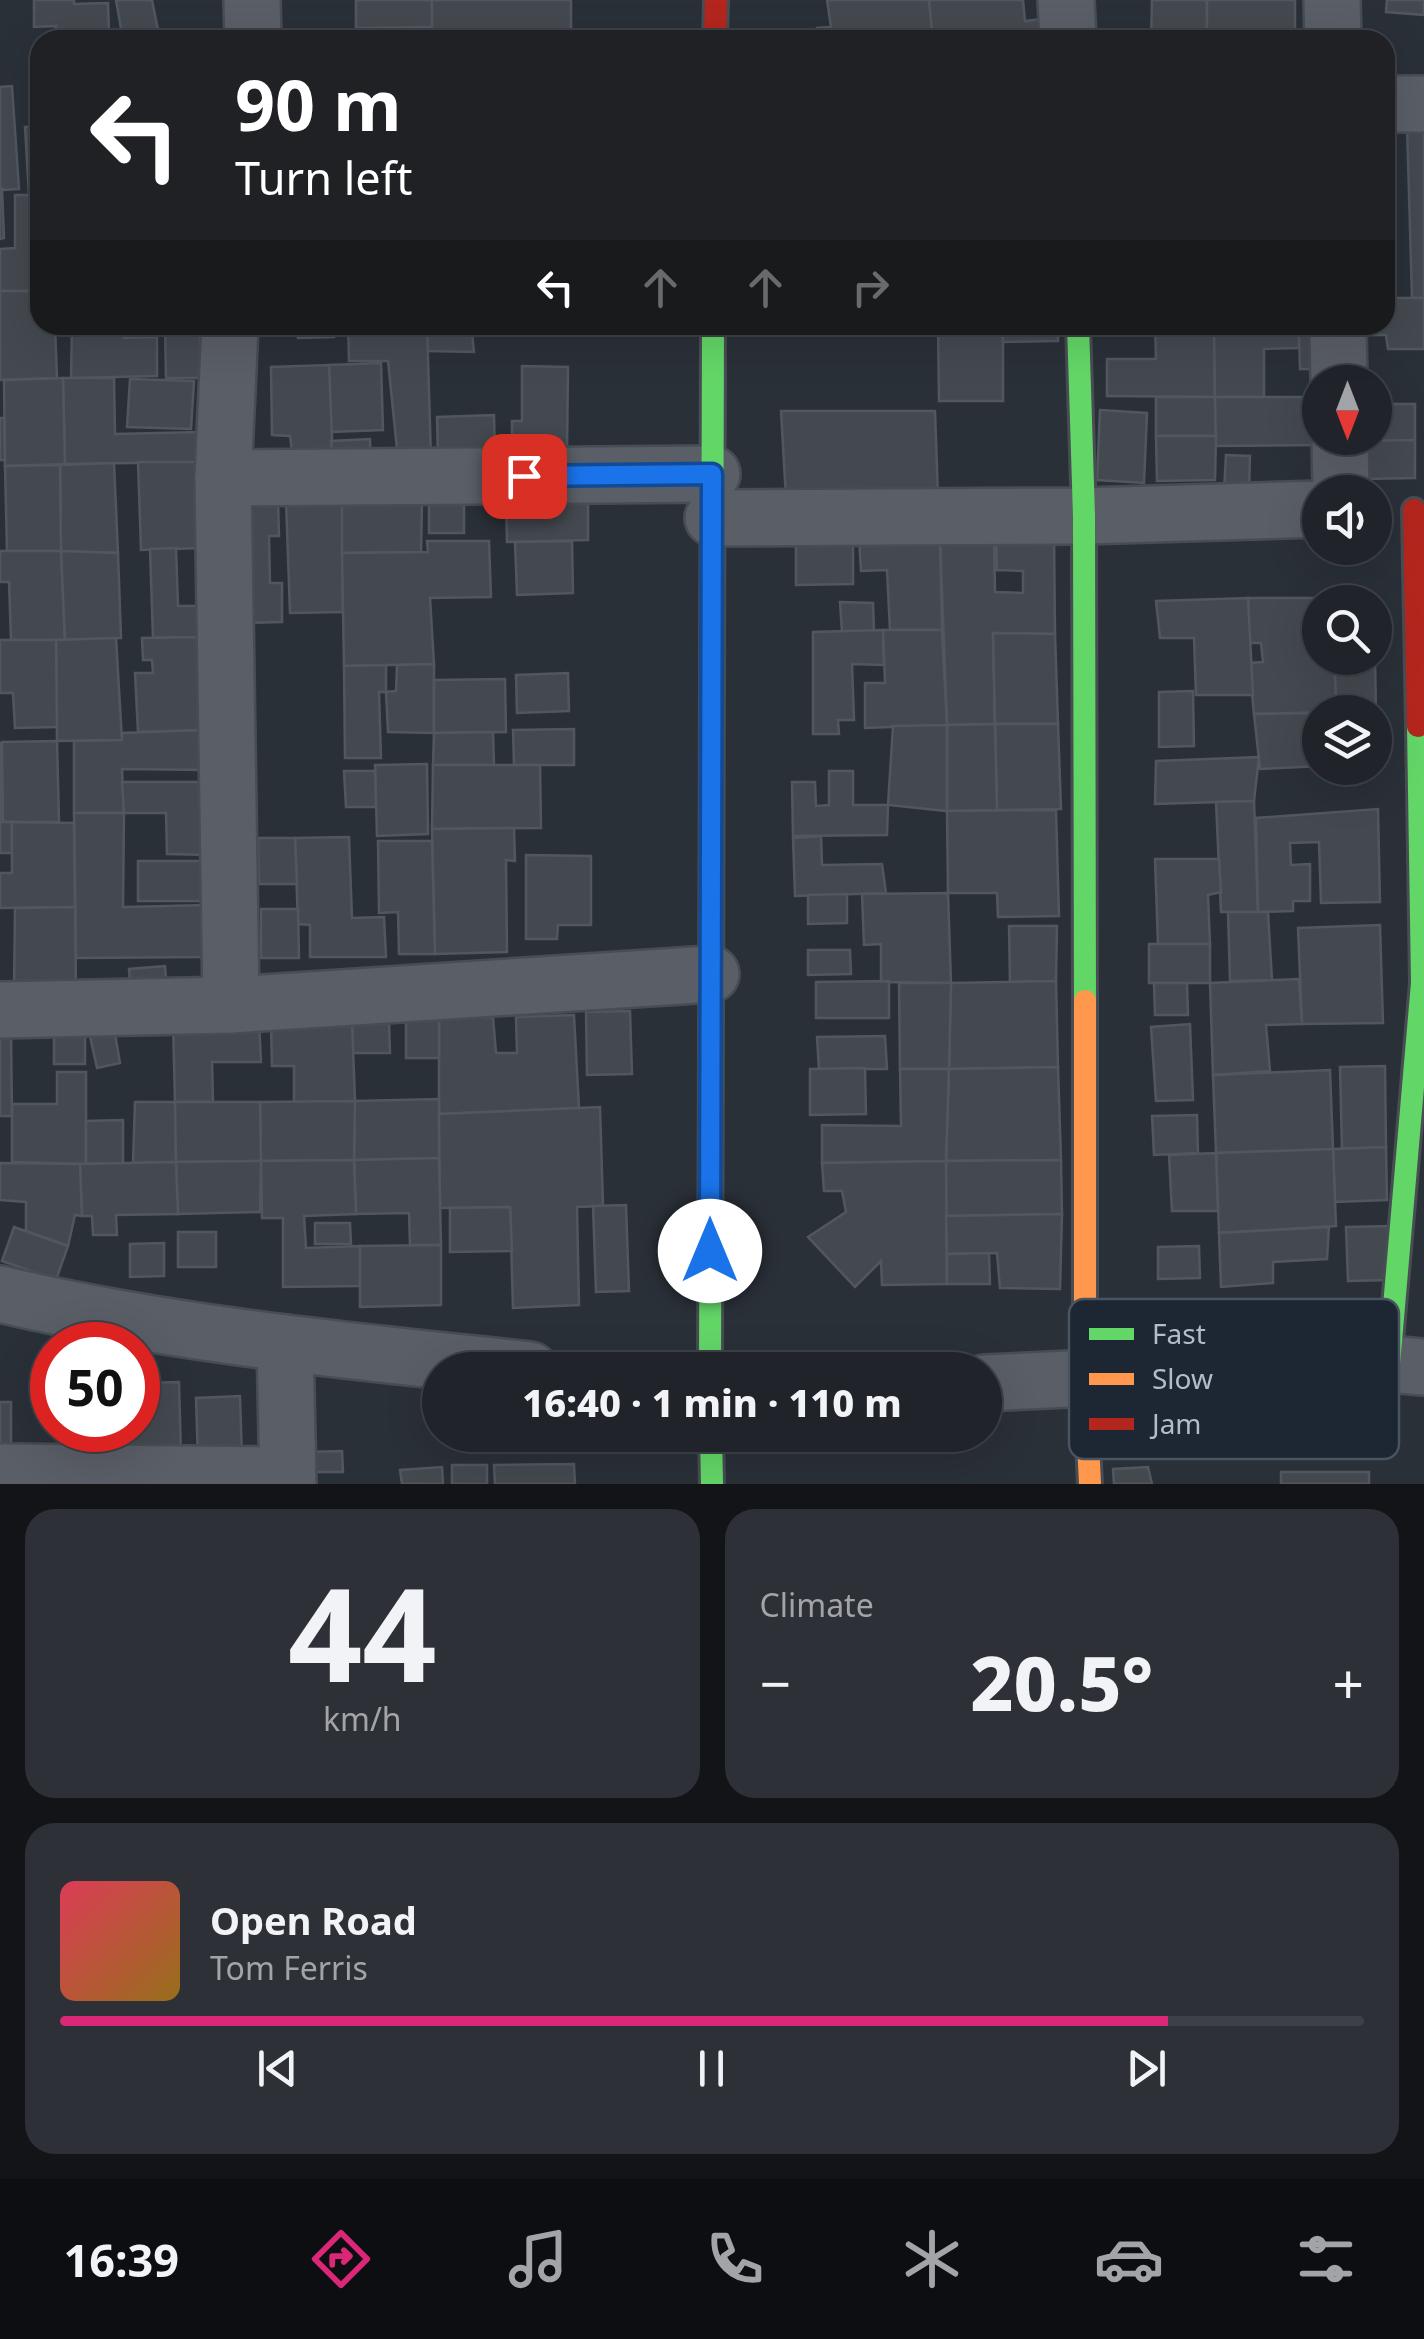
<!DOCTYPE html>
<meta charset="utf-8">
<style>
body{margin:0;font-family:"Noto Sans",sans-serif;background:#2d3036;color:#f1f3f6;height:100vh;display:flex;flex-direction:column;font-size:38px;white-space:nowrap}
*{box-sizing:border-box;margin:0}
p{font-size:32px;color:#a2a4a8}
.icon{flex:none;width:55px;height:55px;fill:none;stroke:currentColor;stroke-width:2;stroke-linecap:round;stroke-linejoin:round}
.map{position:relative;height:1484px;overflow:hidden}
.side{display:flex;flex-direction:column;gap:25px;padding:25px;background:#121417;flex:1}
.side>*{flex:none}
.top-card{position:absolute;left:30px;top:30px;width:1365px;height:305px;border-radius:30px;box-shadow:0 10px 40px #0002,0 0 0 2px #3d4147;background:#202124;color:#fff;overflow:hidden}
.needle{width:65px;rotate:180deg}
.fabs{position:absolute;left:1302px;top:365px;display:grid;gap:20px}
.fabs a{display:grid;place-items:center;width:90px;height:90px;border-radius:50%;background:#20242a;box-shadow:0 10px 40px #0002,0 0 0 2px #3d4147;font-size:50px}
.speed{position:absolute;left:30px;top:1322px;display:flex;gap:20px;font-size:50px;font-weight:700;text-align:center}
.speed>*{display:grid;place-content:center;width:130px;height:130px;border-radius:50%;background:#20242a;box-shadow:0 10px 40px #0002,0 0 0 2px #3d4147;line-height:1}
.speed .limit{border:15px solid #d22;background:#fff;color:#111}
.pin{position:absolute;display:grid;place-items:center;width:85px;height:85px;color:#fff;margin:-42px;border-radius:20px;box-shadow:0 5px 15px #0006}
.me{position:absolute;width:110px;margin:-55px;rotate:0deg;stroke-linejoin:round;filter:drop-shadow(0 0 8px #0008)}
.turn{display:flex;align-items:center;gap:35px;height:210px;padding:0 40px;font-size:45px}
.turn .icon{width:130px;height:130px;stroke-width:2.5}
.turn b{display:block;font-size:70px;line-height:85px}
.lanes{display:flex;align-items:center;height:95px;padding:0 40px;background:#0003;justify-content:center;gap:50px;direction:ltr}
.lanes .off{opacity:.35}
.big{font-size:75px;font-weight:800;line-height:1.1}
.side .tile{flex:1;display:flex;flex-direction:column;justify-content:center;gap:15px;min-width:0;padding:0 35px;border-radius:30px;background:#2d3036}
.side .dial{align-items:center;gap:0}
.dial b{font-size:130px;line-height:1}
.song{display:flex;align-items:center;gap:30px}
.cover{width:120px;height:120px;border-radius:15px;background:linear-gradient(135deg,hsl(350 70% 55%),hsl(40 70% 35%))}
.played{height:10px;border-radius:5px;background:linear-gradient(90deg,#db2777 85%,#3d4147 85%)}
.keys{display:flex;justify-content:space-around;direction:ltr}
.heat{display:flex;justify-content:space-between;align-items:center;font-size:55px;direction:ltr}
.side .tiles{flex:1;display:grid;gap:25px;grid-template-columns:1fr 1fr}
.tile:last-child{grid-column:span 2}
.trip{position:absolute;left:422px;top:1352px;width:580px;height:100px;border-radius:50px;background:#20242a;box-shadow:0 10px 40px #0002,0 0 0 2px #3d4147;font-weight:800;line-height:100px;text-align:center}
.tabs{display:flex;height:160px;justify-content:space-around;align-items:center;background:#0d0e11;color:#a2a4a8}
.tabs .icon{width:70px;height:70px}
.tabs .current{color:#db2777}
.tabs b{font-size:45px;color:#f1f3f6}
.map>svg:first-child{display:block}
.building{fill:#444950;stroke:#52575f;stroke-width:2.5}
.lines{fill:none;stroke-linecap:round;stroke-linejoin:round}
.street-casing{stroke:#484c53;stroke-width:60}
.fast-casing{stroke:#484c53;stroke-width:28}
.slow-casing{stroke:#484c53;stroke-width:28}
.jam-casing{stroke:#484c53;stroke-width:28}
.street{stroke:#5a5e66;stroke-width:55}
.fast{stroke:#63d668;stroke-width:22}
.slow{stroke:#ff974d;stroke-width:22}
.jam{stroke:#b3261e;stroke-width:22}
.route-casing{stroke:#114b97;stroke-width:25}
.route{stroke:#1a73e8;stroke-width:18}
.key{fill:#1d2633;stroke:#4a5360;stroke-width:2.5}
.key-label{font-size:28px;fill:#b4bcc9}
</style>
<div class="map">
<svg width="1424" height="1484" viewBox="0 0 1424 1484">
<rect width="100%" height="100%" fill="#2a3038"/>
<g class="building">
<polygon points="34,0 74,0 74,4 108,3 109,32 83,33 83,40 56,40 56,26 34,27"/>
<polygon points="116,0 152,0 160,40 123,40"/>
<polygon points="356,0 432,0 432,27 356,28"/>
<polygon points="432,0 571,0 571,37 432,39"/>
<polygon points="827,0 929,0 933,40 818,40 817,28 831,27"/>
<polygon points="929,0 1023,0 1025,21 1043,19 1045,40 933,40"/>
<polygon points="1152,0 1207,0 1207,40 1151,40"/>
<polygon points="1207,0 1295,0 1295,34 1207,35"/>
<polygon points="1387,0 1424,0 1424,15 1386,12"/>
<polygon points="1097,33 1151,34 1151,40 1097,40"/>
<polygon points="12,86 19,189 0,190 0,87"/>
<polygon points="1424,124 1424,298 1412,298 1407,125"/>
<polygon points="1385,126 1391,126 1392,230 1385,230"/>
<polygon points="25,127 40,127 40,195 29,195"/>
<polygon points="2,189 4,238 0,239 0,190"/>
<polygon points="15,195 40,195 40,291 0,291 0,249 15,248"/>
<polygon points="0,291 40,291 40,325 55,325 57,378 0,380"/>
<polygon points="1385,298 1424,298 1424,349 1388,349 1386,335 1366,335 1366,325 1385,325"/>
<polygon points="72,325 124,325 124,338 157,337 157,376 71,378"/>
<polygon points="165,325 200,325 200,378 166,378"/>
<polygon points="298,325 334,325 334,337 298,338"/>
<polygon points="348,325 427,325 431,459 398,459 388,361 349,361"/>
<polygon points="427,325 507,325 508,333 472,333 474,352 428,351"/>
<polygon points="814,325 853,325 853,334 815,335"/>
<polygon points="938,325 1003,325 1003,401 939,401"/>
<polygon points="1003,325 1058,325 1058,341 1003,342"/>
<polygon points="1155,325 1214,325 1215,397 1107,396 1107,359 1156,359"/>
<polygon points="1214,325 1316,325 1316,335 1299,335 1299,348 1264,349 1264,397 1215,397"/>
<polygon points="1299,335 1323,335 1323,369 1300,369"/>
<polygon points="381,363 383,430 331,432 329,365"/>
<polygon points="329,365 333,461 293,460 290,436 272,435 271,367"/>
<polygon points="522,366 568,367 567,455 512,454 512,421 522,421"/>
<polygon points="63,378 114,378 115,434 200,432 200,462 65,464"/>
<polygon points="63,378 65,464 5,466 4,380"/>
<polygon points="130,379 194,381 191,429 127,427"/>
<polygon points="1156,397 1215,397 1216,436 1156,436"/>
<polygon points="1215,397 1318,397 1321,445 1216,446"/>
<polygon points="1375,404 1415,404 1415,440 1364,441 1364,438 1375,438"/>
<polygon points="1100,410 1147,413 1144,483 1097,480"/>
<polygon points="781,411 935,411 938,496 786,498"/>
<polygon points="494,415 495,457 438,458 437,417"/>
<polygon points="0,418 4,418 5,460 0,460"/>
<polygon points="1156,436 1216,436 1215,480 1157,481"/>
<polygon points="370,439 371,469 334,470 331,441"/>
<polygon points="1415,440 1415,478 1364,479 1364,441"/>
<polygon points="1226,455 1250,456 1249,492 1224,491"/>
<polygon points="138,462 200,462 201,548 141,550"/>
<polygon points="114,463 118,553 61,551 60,465"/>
<polygon points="60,465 61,551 7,551 5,466"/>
<polygon points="588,497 588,540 507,542 506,499"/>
<rect x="429" y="498" width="35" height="35"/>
<polygon points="278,501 279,536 269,536 270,583 282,583 282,622 246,623 244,502"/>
<polygon points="286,501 342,501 343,612 290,613"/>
<polygon points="342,501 422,503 421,552 342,553"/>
<polygon points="1054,536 1055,634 993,633 995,724 947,725 940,538 994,537 995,592 1023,593 1023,571 997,570 996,537"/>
<polygon points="796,538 853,538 853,584 796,585"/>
<polygon points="859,538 940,538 942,630 890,630 887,570 861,571"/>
<polygon points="427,541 489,541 491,597 430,598 434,664 344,666 342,553 428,552"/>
<polygon points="572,541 573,593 517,595 515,542"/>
<polygon points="176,548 178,606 200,606 203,637 153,638 150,549"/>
<polygon points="0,551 61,551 65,640 11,640 9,582 0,582"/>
<polygon points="61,551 118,553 121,638 65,640"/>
<polygon points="1248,598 1330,598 1330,602 1320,602 1320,640 1312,640 1314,659 1334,658 1337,712 1254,714 1249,663 1263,662 1261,643 1249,643"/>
<polygon points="1248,598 1253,695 1196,695 1194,638 1160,638 1156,601"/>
<rect x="1330" y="598" width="43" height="4"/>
<polygon points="840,602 873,603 874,631 842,632"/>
<polygon points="883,630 884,665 852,664 854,720 838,720 839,734 813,734 813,632"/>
<polygon points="883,630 942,630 947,725 865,728 865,683 885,683"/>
<polygon points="993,633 1055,634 1058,724 995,724"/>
<polygon points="203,637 204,730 138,732 135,673 153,673 152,660 143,660 142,638"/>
<polygon points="116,638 122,740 57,741 56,640"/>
<polygon points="0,640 56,640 57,727 15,728 13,693 0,693"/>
<polygon points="1334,658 1375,658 1376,711 1337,712"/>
<polygon points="434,664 434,733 388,732 386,692 396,691 397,665"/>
<polygon points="386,665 386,692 379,692 381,758 345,758 344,666"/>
<polygon points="568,673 569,711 517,713 516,675"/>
<polygon points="505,679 506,732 434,733 434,680"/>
<polygon points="1193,691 1194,746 1159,747 1159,692"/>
<polygon points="1320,713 1320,766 1260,769 1254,714"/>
<polygon points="995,724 1058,724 1061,809 997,810"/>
<polygon points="995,724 997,810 947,811 947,725"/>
<polygon points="947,725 947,811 888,805 893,726"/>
<polygon points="574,729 574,765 514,765 513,730"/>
<polygon points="204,730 207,770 122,769 124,813 74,813 74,741 122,740 122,733"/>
<polygon points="493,732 494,765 433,765 434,733"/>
<polygon points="57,741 59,822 3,822 2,742"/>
<polygon points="0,742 3,822 0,822"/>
<polygon points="1259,757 1254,801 1155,804 1156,761"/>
<polygon points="427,764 428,834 377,836 375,765"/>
<polygon points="433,765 540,765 541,828 432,829"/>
<polygon points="344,771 375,771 376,807 346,807"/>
<polygon points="829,771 853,771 853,805 888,805 887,835 793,836 792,782 815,782 816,806 829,805"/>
<polygon points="122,782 208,782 210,855 167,854 166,813 124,813"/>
<polygon points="1254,801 1258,912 1221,912 1216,802"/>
<polygon points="1378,809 1380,902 1321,903 1319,842 1290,843 1291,865 1310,864 1310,901 1293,901 1293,911 1258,912 1256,818"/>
<polygon points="1056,810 1059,916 998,917 997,893 948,893 947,811"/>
<polygon points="74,813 124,813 123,907 207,905 208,957 76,958"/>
<rect x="0" y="822" width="12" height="31"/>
<polygon points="12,822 74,823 75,907 0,908 0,873 12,873"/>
<polygon points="514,828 515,861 506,860 507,952 435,954 432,829"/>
<polygon points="821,836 822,865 882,864 886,893 795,896 793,838"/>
<polygon points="349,837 352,918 384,917 386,957 310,957 310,925 298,924 295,838"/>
<polygon points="258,838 295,838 297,884 259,884"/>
<polygon points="378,841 432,841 435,954 399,954 398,912 379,913"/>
<polygon points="526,855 591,856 591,925 558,925 557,939 526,939"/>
<polygon points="1155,859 1219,859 1221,892 1208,895 1210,944 1158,944"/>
<rect x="138" y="861" width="65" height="40"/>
<polygon points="948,893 951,983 881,982 881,944 864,945 862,894"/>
<polygon points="847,894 847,923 808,924 808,895"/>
<polygon points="75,907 76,991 14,992 15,908"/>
<polygon points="261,909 298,909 299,958 261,958"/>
<polygon points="1228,912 1268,912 1272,980 1230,981"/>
<polygon points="1380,925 1383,1023 1302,1024 1298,928"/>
<polygon points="1009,926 1057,926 1056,981 1010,982"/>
<rect x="1149" y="944" width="61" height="39"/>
<polygon points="808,950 850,950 851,974 808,975"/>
<polygon points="165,966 167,993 131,995 129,969"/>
<polygon points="1299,979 1302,1024 1266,1025 1270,1071 1213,1075 1210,983"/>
<polygon points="889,981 889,1018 816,1018 816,982"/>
<polygon points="1056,981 1058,1067 949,1069 951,983"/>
<polygon points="899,983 951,983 949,1069 900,1069"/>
<polygon points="1154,983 1187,983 1188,1015 1155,1015"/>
<polygon points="630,1011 632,1074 587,1075 586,1012"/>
<polygon points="574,1015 579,1108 439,1114 439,1018 493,1017 496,1053 517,1053 516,1017"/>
<rect x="406" y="1018" width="33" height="40"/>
<polygon points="259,1021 261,1062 212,1062 213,1102 175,1102 173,1023"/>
<polygon points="389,1021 390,1053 353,1053 352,1022"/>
<polygon points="113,1022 120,1063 97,1068 88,1027"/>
<polygon points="352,1022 355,1101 294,1102 294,1066 272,1066 271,1023"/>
<rect x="54" y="1024" width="31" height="40"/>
<polygon points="1190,1024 1193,1100 1156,1101 1151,1027"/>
<polygon points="0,1034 11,1034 12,1116 0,1116"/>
<polygon points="885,1036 887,1069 819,1069 817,1037"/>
<polygon points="1385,1066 1386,1147 1342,1149 1340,1067"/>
<polygon points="1058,1067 1061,1160 946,1161 949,1069"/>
<polygon points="865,1068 866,1114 810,1115 810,1069"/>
<polygon points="900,1069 949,1069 946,1161 822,1163 822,1125 901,1126"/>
<polygon points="1330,1070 1333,1149 1216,1153 1213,1075"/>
<polygon points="57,1072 86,1072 86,1164 12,1162 12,1104 57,1104"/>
<polygon points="439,1099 439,1158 354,1160 355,1101"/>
<polygon points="355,1101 354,1160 261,1161 260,1102"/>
<polygon points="135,1102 175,1102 176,1162 133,1163"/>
<polygon points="175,1102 260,1102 261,1161 176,1162"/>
<polygon points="600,1107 603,1206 577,1207 579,1305 513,1308 510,1207 440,1208 439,1114"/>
<polygon points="1197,1115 1198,1153 1154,1155 1152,1116"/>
<polygon points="123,1120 123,1163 86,1164 86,1121"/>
<polygon points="1386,1147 1387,1200 1335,1202 1333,1149"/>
<polygon points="1333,1149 1336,1226 1219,1233 1216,1153"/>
<polygon points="1216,1153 1218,1211 1172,1211 1169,1155"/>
<polygon points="439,1158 441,1245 410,1245 409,1213 356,1214 354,1160"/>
<polygon points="354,1160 356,1214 304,1216 306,1248 360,1246 360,1286 283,1287 283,1218 262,1218 261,1161"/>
<polygon points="1061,1160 1062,1214 946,1216 946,1161"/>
<polygon points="261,1161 260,1212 178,1214 176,1162"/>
<polygon points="946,1161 947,1284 882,1285 881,1261 855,1287 808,1237 846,1212 842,1191 824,1191 822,1163"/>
<polygon points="176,1162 178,1214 116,1215 117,1235 93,1235 92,1216 82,1216 80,1164"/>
<polygon points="0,1163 80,1164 82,1216 75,1215 68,1246 26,1231 26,1202 0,1200"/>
<polygon points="626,1205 629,1291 596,1292 593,1206"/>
<polygon points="510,1207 512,1251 450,1252 450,1208"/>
<polygon points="1062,1214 1060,1289 1000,1288 997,1253 947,1254 946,1216"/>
<polygon points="315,1223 350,1223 351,1244 315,1244"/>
<polygon points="1389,1226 1391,1280 1348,1281 1346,1227"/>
<polygon points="14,1227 68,1246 56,1280 2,1261"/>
<polygon points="1329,1227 1327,1259 1273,1262 1273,1283 1221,1287 1219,1233"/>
<rect x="178" y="1232" width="38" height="35"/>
<polygon points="164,1243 164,1276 130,1277 130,1244"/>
<polygon points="441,1245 441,1305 360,1307 360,1246"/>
<polygon points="1199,1246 1200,1278 1158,1279 1158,1247"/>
<polygon points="989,1253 990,1284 947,1284 947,1254"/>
<polygon points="179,1382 181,1455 72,1457 71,1430 138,1430 138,1383"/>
<polygon points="240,1396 242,1458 198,1460 196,1398"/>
<rect x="0" y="1402" width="11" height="57"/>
<polygon points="342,1451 343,1472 306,1472 306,1452"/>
<polygon points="574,1464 575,1484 495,1484 494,1465"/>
<rect x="452" y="1465" width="35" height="19"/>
<polygon points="442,1467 443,1484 402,1484 400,1470"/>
<polygon points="1148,1467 1152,1484 1114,1484 1113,1469"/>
<rect x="1281" y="1472" width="88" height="12"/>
</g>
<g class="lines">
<defs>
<g id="street">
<polyline points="252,0 253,40"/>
<polyline points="1066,0 1068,40"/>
<polyline points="1332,0 1333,40"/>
<polyline points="1385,104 1424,104"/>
<polyline points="230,325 223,478 231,1005"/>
<polyline points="1338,325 1339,382"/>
<polyline points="1340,438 1341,492"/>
<polyline points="223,478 712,474"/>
<polyline points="713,518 1084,516 1320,509"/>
<polyline points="0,1010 231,1005 711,974"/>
<path d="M0 1294C174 1335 353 1351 530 1370"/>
<polyline points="285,1343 288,1484"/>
<polyline points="985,1383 1389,1364 1424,1367"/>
<polyline points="0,1472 287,1475"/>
</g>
<g id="fast">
<polyline points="1078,325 1084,516 1085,1001"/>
<polyline points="1389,1364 1422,983 1418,726"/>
<polyline points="710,1370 713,325"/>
<polyline points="711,1435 712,1484"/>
</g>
<polyline id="slow" points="1085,1001 1085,1381 1090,1484"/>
<g id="jam">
<polyline points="715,40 716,0"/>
<polyline points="1414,510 1418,726"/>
</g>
</defs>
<use href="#street" class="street-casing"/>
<use href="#fast" class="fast-casing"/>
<use href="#slow" class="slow-casing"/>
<use href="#jam" class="jam-casing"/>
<use href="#street" class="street"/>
<use href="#fast" class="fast"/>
<use href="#slow" class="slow"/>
<use href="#jam" class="jam"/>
</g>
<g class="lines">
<defs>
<polyline id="route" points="524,476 712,474 710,1251"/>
</defs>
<use href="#route" class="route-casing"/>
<use href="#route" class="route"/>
</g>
<rect x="1069" y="1299" width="330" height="160" rx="15" class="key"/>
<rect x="1089" y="1328" width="45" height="12" fill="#63d668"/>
<rect x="1089" y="1373" width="45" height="12" fill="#ff974d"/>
<rect x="1089" y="1418" width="45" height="12" fill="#b3261e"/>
<g class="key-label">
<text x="1152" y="1344">Fast</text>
<text x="1152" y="1389">Slow</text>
<text x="1152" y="1434">Jam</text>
</g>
</svg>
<div class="fabs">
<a><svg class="needle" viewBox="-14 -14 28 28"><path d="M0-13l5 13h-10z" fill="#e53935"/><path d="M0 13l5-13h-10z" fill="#a2a4a8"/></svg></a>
<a><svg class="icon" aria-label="sound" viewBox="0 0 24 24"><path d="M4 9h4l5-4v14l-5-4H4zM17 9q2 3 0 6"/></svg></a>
<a><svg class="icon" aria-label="search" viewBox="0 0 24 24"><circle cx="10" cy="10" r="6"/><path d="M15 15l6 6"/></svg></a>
<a><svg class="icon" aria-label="layers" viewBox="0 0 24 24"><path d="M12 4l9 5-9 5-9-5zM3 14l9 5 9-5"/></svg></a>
</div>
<div class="speed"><div class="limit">50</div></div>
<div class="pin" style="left:524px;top:476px;background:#d93025"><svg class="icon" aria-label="arrive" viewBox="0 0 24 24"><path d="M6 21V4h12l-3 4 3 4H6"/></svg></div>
<svg class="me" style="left:710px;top:1251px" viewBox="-20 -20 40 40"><circle r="19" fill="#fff"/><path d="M0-13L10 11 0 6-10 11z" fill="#1a73e8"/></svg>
<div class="trip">16:40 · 1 min · 110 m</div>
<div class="top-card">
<div class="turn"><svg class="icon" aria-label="left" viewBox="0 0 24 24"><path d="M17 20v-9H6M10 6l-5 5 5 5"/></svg><div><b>90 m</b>Turn left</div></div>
<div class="lanes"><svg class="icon" aria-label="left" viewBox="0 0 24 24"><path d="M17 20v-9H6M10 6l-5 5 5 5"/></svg><svg class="icon off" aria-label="ahead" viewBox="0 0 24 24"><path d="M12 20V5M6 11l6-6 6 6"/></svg><svg class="icon off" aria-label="ahead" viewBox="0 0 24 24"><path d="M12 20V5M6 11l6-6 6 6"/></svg><svg class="icon off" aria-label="right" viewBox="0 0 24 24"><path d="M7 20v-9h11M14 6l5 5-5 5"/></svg></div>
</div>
</div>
<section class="side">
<div class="tiles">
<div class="tile dial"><b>44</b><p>km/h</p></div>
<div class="tile"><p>Climate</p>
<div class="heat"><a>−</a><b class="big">20.5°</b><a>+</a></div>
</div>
<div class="tile">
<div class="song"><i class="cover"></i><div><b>Open Road</b><p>Tom Ferris</p></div></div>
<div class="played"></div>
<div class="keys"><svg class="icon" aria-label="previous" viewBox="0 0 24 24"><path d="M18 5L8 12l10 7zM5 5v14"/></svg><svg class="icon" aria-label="pause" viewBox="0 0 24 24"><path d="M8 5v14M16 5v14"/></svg><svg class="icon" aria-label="next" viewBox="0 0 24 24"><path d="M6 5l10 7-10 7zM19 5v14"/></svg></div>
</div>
</div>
</section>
<nav class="tabs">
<b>16:39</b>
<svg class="icon current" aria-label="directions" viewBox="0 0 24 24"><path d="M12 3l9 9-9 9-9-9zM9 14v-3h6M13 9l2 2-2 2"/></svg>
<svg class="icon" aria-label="music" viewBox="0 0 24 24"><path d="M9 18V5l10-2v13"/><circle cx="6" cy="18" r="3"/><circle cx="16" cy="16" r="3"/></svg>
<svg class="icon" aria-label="phone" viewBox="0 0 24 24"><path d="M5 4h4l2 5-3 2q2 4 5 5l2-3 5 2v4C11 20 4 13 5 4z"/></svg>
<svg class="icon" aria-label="climate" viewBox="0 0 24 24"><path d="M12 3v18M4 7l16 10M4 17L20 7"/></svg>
<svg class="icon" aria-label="car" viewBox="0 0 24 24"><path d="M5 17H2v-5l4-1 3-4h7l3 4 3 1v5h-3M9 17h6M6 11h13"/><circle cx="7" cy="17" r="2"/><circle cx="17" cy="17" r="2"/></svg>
<svg class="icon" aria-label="filters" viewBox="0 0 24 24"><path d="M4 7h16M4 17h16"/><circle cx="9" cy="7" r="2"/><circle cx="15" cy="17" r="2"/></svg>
</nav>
